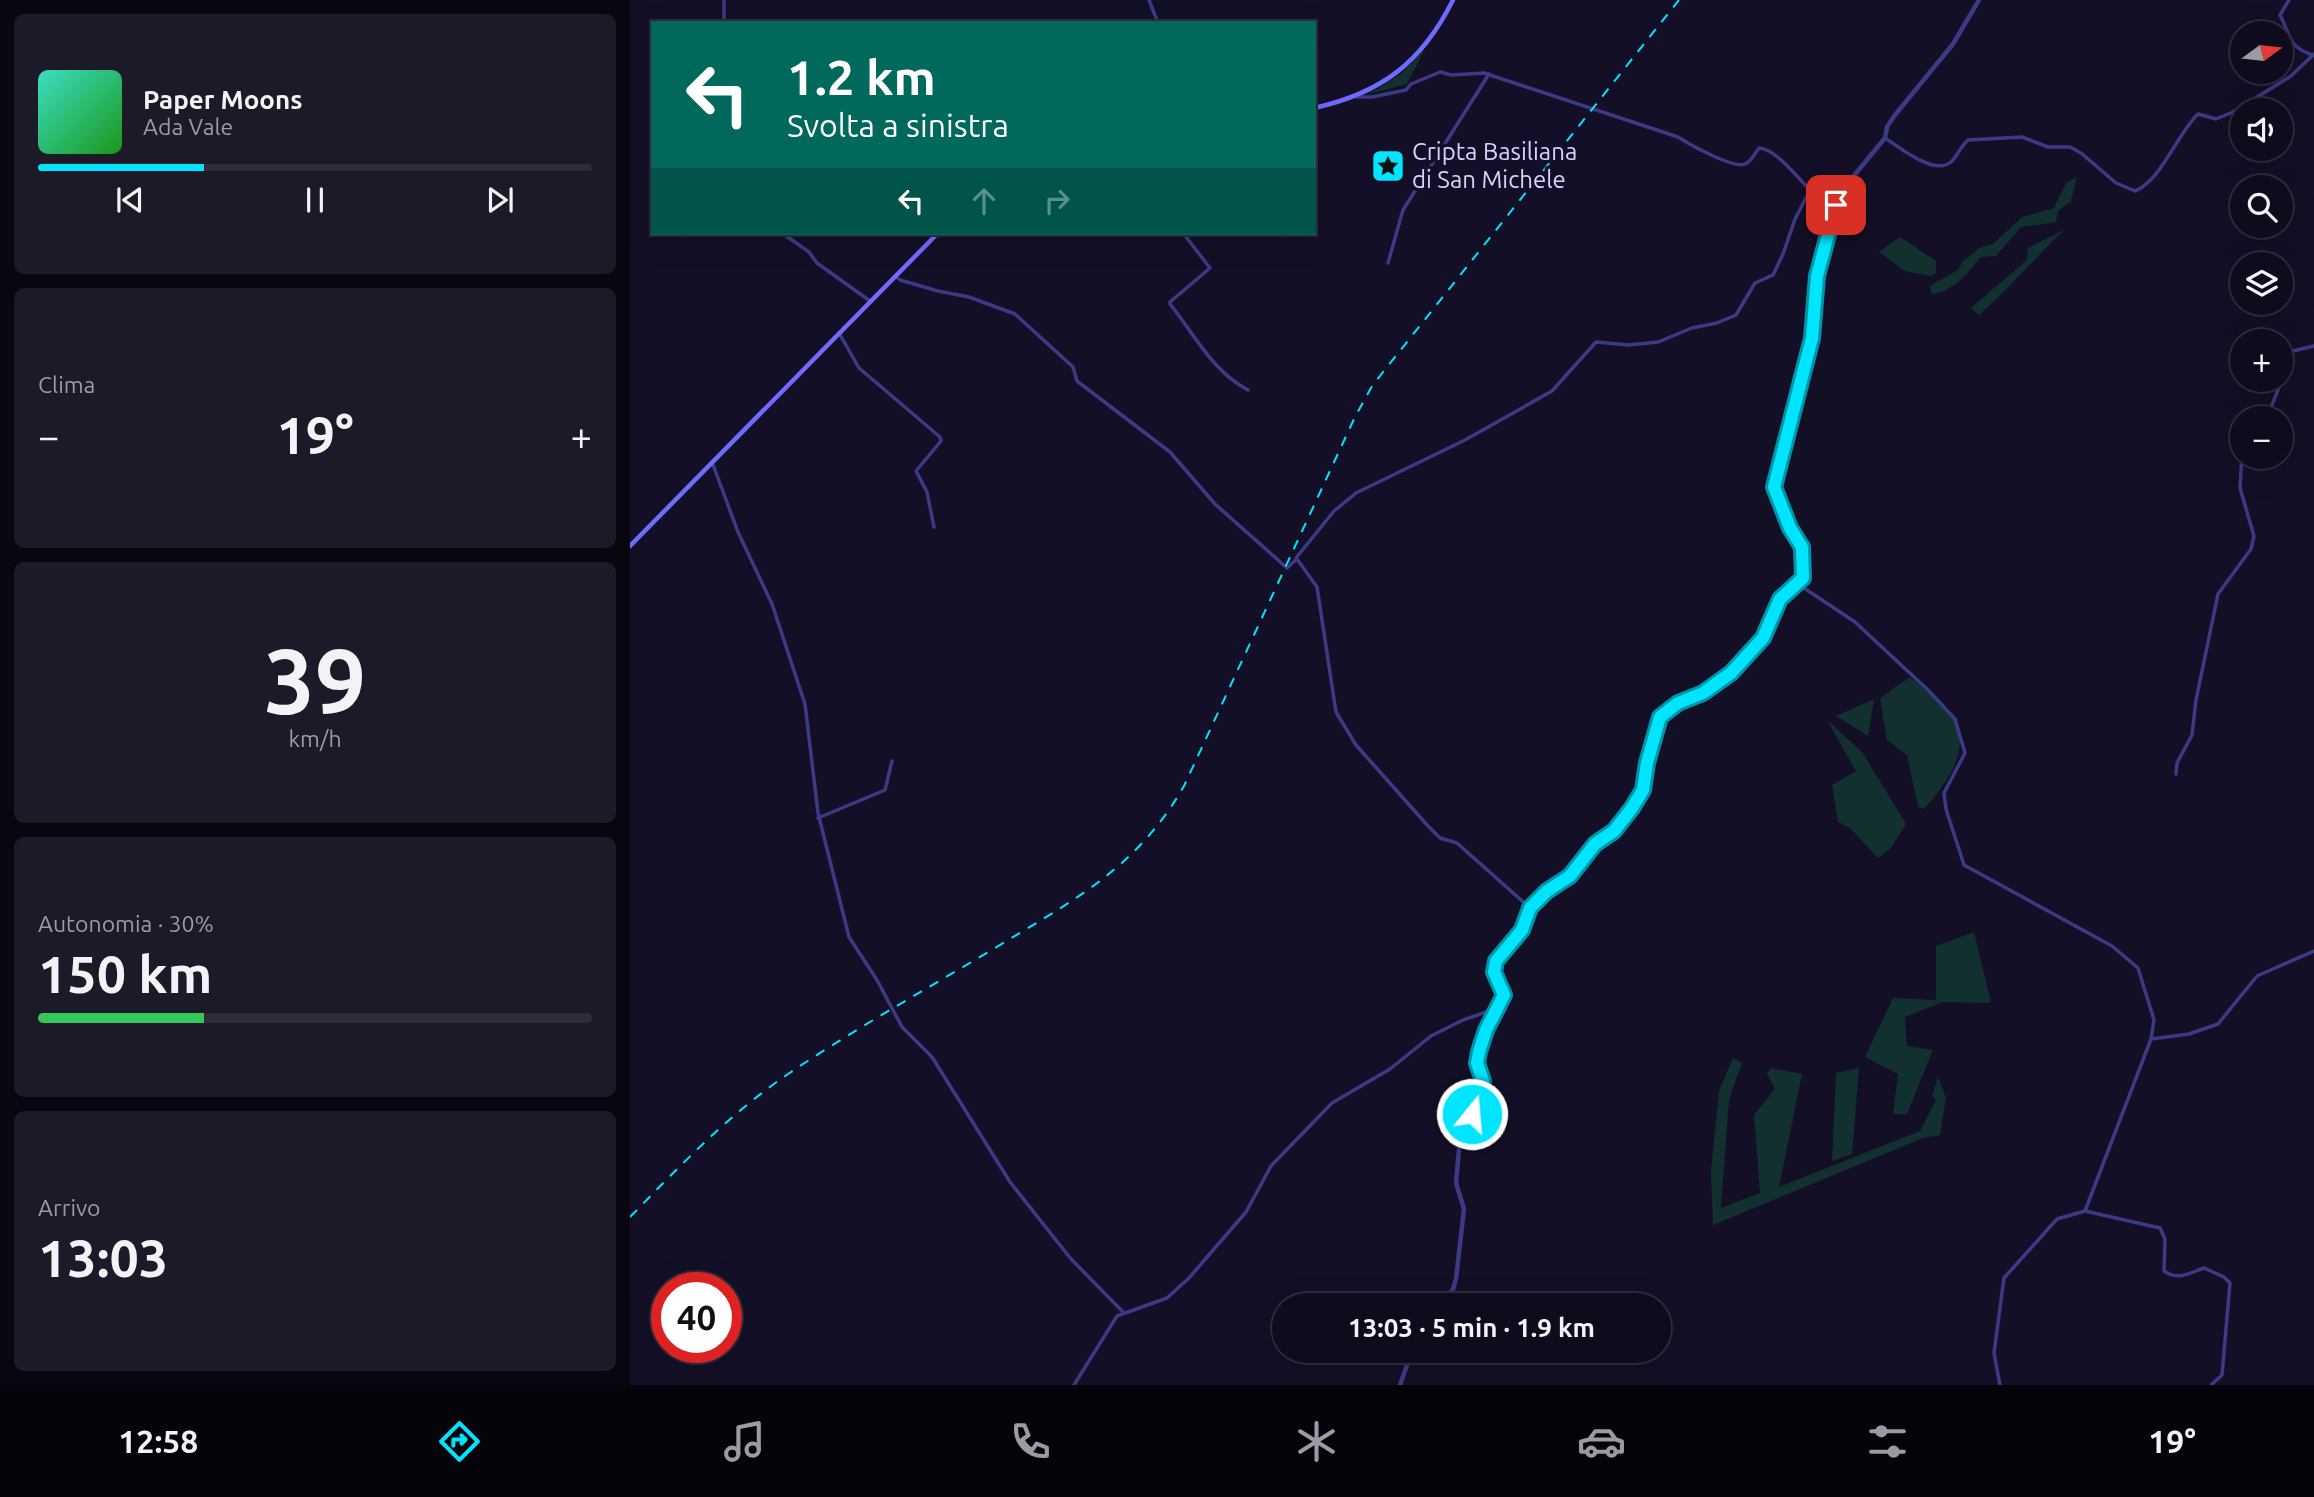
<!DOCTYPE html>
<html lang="it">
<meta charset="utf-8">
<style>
body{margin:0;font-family:Ubuntu,sans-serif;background:#1c1929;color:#f1f3f6;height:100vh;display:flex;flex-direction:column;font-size:26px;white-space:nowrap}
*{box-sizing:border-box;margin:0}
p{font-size:23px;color:#9b9ba3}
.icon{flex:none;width:38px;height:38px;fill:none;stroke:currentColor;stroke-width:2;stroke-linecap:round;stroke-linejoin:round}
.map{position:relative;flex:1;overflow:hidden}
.sheet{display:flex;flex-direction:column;gap:14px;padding:14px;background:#08060f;width:630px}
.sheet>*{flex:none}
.banner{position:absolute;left:21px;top:21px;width:665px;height:214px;border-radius:0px;box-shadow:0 7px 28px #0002,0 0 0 2px #2e2b3b;background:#00695c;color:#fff;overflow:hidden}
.needle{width:46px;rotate:75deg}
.buttons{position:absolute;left:1600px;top:21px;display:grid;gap:14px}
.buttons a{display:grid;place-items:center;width:63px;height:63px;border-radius:50%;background:#0e0b1c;box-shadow:0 7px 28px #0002,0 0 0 2px #2e2b3b;font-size:35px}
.speed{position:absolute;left:21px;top:1272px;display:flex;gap:14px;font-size:35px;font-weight:700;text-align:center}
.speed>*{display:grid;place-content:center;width:91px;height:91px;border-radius:50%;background:#0e0b1c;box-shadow:0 7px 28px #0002,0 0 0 2px #2e2b3b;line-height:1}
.speed .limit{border:10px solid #d22;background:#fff;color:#111}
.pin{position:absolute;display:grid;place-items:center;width:60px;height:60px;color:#fff;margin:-30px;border-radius:14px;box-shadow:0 4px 10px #0006}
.me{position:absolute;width:77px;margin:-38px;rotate:17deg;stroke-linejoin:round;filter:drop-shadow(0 0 5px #0008)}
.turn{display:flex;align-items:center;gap:24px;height:147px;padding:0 21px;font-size:32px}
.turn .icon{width:91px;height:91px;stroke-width:2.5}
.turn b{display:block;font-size:49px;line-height:60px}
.lanes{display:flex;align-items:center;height:66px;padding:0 21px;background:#0003;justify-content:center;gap:35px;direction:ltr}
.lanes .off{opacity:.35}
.big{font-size:52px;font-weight:700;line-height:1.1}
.sheet .card{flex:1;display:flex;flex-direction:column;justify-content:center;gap:10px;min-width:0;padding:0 24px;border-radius:10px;background:#1c1929}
.sheet .dial{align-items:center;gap:0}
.dial b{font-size:91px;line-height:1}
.song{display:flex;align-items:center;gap:21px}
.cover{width:84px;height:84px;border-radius:10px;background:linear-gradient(135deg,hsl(170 70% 55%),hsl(120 70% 35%))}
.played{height:7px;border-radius:4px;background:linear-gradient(90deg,#00e5ff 30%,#2e2b3b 30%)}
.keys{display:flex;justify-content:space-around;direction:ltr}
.heat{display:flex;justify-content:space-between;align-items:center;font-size:38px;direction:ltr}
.charge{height:10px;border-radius:5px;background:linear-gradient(90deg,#34c759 30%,#2e2b3b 0)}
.trip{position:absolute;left:642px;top:1293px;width:399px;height:70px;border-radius:35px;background:#0e0b1c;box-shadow:0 7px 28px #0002,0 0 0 2px #2e2b3b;font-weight:700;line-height:70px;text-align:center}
.tab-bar{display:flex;height:112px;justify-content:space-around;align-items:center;background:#06040b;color:#9b9ba3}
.tab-bar .icon{width:49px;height:49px}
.tab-bar .selected{color:#00e5ff}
.tab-bar b{font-size:32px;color:#f1f3f6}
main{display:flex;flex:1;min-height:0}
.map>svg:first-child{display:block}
.green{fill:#12302f}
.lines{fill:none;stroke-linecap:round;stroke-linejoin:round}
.minor{stroke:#3d3a85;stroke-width:3.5}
.tertiary{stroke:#3d3a85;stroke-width:4.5}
.secondary{stroke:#6f6bff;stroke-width:4.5}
.rail{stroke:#00e5ff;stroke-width:2;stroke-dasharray:10 9;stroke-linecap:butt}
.route-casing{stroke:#0095a6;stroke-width:18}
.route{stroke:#00e5ff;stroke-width:12}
.labels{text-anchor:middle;stroke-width:7;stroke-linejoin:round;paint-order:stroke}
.poi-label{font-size:24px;fill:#d9d4ff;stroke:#130f26;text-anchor:start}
</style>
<main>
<section class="sheet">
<div class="card">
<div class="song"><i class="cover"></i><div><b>Paper Moons</b><p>Ada Vale</p></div></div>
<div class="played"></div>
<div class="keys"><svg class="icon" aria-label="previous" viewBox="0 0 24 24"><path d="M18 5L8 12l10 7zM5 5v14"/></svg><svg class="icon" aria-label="pause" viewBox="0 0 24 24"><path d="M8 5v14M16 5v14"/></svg><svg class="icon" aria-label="next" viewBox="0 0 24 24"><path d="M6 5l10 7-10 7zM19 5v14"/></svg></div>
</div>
<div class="card"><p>Clima</p>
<div class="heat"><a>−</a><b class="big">19°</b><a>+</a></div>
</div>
<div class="card dial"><b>39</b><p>km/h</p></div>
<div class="card"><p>Autonomia · 30%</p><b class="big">150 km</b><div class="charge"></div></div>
<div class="card"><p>Arrivo</p><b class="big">13:03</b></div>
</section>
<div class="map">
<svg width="1684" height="1385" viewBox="0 0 1684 1385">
<rect width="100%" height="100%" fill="#130f26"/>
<g class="green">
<polygon points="795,49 777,84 739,94 771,74"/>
<path d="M1447 177 1441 201 1428 211 1426 222 1391 227 1366 256 1351 257C1339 272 1323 292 1302 294L1300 286 1328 270 1332 262 1349 248 1363 244 1392 217 1424 208 1436 183Z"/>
<path d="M1434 230C1405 258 1379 289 1349 315L1341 308 1397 260 1398 248Z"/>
<polygon points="1270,237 1306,261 1306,273 1301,276 1275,271 1249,252"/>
<path d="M1280 677C1291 687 1317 705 1324 717 1342 751 1316 784 1294 809L1288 807 1277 755 1257 740 1250 698Z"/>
<polygon points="1244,699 1238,736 1206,716"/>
<polygon points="1197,720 1232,752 1276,824 1261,848 1248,858 1220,828 1208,822 1202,785 1226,771"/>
<polygon points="1344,932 1361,1003 1313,1002 1275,1017 1277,1046 1303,1050 1277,1114 1263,1114 1268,1074 1235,1057 1263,998 1306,1000 1306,946"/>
<polygon points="1103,1058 1112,1063 1099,1099 1091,1208 1130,1193 1124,1115 1145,1089 1137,1074 1141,1068 1172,1074 1149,1187 1290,1131 1306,1100 1302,1096 1308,1076 1316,1098 1310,1135 1293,1138 1083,1225 1081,1171 1089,1091"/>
<polygon points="1229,1068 1222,1154 1202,1161 1206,1073"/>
</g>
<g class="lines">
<g class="minor">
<polyline points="94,0 94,23"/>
<polyline points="519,0 528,23"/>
<path d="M1659 0 1650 15C1661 36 1657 46 1682 55"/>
<path d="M726 97H742L776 90 781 84 810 72 821 75 854 73 1048 137C1059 144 1103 169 1115 164 1121 162 1125 153 1129 148 1148 148 1179 192 1194 205L1199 207 1206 205"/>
<path d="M1255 138C1269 147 1304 176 1321 162 1327 156 1331 146 1338 140L1392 137 1418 147H1440L1451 153 1486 183 1505 191C1531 181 1547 134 1568 114L1586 119 1603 112 1661 76 1684 54"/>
<polyline points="152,233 179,252 187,263 240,301"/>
<path d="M553 233 580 268 540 302V304C565 335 582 371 618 390"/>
<polyline points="758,263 773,210 859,74"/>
<polyline points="265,276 270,280 308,291 339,297 385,314 443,367 447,381 540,452 585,504 657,568 667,559 687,587 706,712 726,745 798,826 810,838 827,843 900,908"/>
<polyline points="209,333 229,368 310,437 311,441 286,471 297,492 304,527"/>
<polyline points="1637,418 1663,351 1684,346"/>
<polyline points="82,462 108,532 142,604 175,704 188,813 219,937 247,980 272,1027 302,1057 380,1182 441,1259 493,1312"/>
<polyline points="666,558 704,511 726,493 835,440 922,391 966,342 999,345 1028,342 1062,328 1087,323 1106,315 1125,283 1143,275 1153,254 1165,219 1179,192"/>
<polyline points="1168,584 1225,622 1299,691 1325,719 1335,753 1314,793 1316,809 1334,865 1482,946 1508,968 1524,1020 1521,1039"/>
<polyline points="1546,774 1547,763 1562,735 1566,700 1588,594 1621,549 1624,536 1610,488 1612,455"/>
<polyline points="188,818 255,790 262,761"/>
<path d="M1455 1211 1530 1228 1535 1239 1534 1271C1548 1281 1560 1273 1574 1268L1594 1277 1600 1283 1592 1375 1581 1385"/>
<polyline points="444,1385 487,1316 537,1298 559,1278 616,1212 641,1166 702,1103 760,1069 801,1036 833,1020 868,1008"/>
<polyline points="1370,1385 1364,1353 1374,1278 1427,1219 1455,1211 1521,1039 1559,1034 1588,1024 1627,976 1684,951"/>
</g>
<g class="tertiary">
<path d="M811 1306 823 1289 826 1279 834 1209 826 1183 829 1149 831 1137 852 1090C853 1079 848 1072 847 1062 846 1037 866 1017 874 995L864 972 866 961 892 930 900 908 917 891 940 876 965 844 984 831 1002 808 1013 790 1017 763 1030 717 1048 703 1073 693 1101 673 1133 638 1150 599 1173 578 1172 547 1160 528 1147 497 1146 479 1182 338 1187 276 1207 202 1222 178 1255 138 1257 127 1265 115 1323 44 1349 0"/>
<polyline points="770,1385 782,1351"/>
</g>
<g class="secondary">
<path d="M684 108C752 93 792 62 823 0"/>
<polyline points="0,546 308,233"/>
</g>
<path class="rail" d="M0 1217C51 1165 100 1113 161 1072 225 1029 293 991 360 951 440 902 506 870 554 786L724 419 742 386 1049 0"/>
</g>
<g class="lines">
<defs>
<polyline id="route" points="842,1114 853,1081 847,1063 849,1052 856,1030 874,995 864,972 866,961 892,930 900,908 917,891 940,876 965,844 984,831 1002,808 1013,790 1017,763 1030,717 1048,703 1073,693 1101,673 1133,638 1150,599 1173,578 1172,547 1160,528 1144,487 1182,338 1187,276 1206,205"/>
</defs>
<use href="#route" class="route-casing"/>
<use href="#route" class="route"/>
</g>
<defs>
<symbol id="sight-square" viewBox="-11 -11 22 22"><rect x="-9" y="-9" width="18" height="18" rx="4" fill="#00e5ff" stroke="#130f26"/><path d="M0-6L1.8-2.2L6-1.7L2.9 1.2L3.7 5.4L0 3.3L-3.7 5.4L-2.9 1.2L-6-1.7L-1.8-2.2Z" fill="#111"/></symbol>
</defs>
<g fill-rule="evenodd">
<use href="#sight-square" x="739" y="147" width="38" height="38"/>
</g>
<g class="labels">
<g class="poi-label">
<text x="782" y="160">Cripta Basiliana<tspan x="782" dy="28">di San Michele</tspan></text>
</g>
</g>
</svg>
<div class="buttons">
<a><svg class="needle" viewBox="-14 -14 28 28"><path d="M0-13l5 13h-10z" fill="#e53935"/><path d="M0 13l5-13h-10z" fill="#9b9ba3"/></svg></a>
<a><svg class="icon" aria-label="sound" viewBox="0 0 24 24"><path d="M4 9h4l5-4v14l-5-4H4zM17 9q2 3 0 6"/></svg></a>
<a><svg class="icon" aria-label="search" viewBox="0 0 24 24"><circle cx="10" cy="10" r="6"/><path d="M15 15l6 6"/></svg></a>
<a><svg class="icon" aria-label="layers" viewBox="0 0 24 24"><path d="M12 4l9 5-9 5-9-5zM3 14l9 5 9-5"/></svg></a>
<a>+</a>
<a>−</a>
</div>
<div class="speed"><div class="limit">40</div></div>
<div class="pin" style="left:1206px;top:205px;background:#d93025"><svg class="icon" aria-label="arrive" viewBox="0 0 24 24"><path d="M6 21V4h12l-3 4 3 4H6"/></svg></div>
<svg class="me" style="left:842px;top:1114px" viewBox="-20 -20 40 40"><circle r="17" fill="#00e5ff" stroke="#fff" stroke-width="3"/><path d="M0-11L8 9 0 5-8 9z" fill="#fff"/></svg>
<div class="trip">13:03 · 5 min · 1.9 km</div>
<div class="banner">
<div class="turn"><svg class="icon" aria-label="left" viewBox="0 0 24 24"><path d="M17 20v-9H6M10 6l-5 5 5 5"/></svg><div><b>1.2 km</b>Svolta a sinistra</div></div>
<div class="lanes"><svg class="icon" aria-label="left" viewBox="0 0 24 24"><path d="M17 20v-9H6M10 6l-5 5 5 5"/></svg><svg class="icon off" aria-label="ahead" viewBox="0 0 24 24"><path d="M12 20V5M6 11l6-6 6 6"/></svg><svg class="icon off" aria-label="right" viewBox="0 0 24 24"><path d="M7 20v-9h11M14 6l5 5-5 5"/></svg></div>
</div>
</div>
</main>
<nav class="tab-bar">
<b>12:58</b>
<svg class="icon selected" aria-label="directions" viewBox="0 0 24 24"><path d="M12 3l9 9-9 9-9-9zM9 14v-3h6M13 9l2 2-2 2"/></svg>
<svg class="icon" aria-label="music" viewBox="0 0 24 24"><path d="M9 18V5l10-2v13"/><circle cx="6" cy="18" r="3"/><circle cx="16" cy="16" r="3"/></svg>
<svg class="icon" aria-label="phone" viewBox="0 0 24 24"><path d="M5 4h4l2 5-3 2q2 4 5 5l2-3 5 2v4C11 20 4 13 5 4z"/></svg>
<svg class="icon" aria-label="climate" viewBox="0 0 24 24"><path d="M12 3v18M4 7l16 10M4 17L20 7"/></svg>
<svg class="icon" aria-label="car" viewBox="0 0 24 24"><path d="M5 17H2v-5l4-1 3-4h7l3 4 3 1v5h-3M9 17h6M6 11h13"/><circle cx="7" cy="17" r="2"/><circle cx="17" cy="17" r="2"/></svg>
<svg class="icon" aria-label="filters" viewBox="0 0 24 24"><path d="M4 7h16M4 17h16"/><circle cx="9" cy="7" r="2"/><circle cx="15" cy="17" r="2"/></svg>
<b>19°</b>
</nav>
